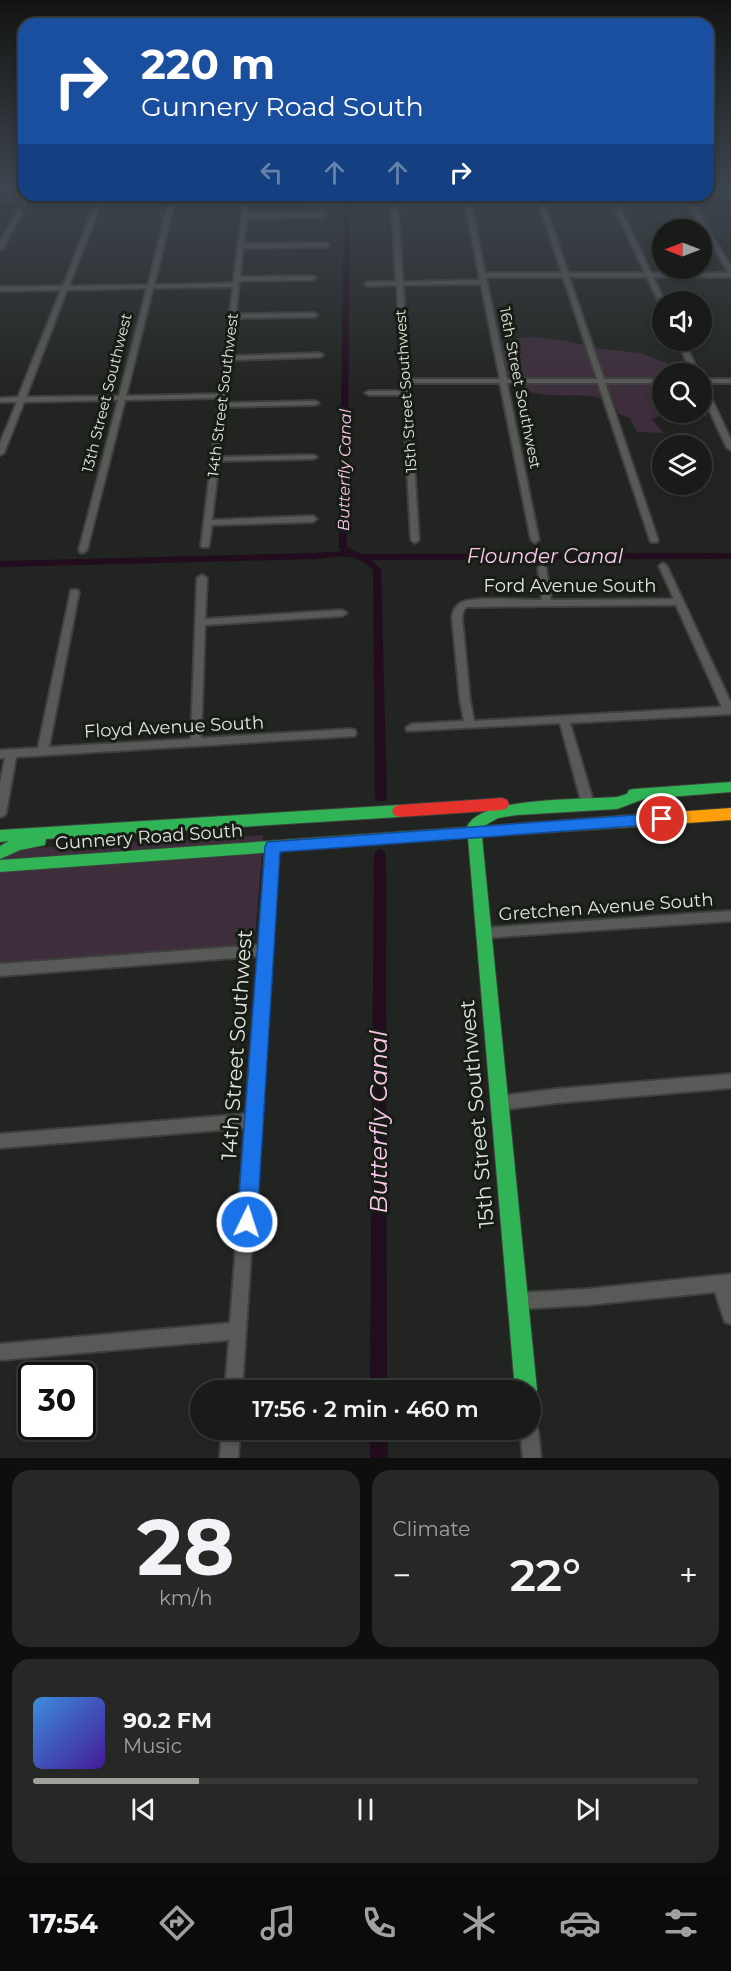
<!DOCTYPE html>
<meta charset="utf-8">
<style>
body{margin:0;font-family:Montserrat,sans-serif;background:#262825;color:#f1f3f6;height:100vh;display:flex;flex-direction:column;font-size:22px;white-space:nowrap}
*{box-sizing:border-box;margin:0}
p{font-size:20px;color:#9fa1a2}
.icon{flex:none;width:33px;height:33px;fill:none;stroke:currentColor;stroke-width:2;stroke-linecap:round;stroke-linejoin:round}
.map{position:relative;height:1458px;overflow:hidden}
.side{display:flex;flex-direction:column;gap:12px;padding:12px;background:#0e0f0d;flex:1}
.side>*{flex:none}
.guide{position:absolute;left:18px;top:18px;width:696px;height:183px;border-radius:18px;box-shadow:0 3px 9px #0003,0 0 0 2px #373937;background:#1a4fa0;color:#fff;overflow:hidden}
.needle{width:39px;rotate:270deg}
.buttons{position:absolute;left:652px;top:219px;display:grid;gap:12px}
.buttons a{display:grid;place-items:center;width:60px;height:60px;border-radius:50%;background:#191b18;box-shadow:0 3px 9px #0003,0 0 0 2px #373937;font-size:30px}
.speed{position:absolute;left:18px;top:1362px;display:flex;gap:12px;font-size:30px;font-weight:700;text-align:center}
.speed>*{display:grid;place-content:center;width:78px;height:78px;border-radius:50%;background:#191b18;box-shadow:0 3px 9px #0003,0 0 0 2px #373937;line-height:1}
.speed .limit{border:3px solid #111;border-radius:9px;background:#fff;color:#111}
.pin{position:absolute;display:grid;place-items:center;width:51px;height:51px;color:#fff;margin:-26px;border:3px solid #fff;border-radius:50%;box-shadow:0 2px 6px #0007}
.me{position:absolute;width:66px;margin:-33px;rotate:4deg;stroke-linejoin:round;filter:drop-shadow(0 0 4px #0008)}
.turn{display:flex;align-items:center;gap:21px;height:126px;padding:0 24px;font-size:27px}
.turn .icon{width:78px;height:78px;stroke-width:2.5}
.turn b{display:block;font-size:42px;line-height:51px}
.lanes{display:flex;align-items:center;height:57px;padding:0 24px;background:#0003;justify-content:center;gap:30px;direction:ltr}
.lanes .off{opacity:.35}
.big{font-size:45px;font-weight:600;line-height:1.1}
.side .tile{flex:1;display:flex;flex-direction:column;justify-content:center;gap:9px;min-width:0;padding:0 21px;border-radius:18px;background:#262825}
.side .dial{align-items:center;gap:0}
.dial b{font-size:78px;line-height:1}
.song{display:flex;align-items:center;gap:18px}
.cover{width:72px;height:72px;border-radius:9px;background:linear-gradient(135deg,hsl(210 70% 55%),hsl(260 70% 35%))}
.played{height:6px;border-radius:3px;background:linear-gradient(90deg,#9ea19c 25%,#373937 25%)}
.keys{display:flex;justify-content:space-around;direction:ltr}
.heat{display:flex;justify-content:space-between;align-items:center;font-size:33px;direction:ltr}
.side .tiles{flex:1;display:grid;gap:12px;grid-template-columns:1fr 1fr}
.tile:last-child{grid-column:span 2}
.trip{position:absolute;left:190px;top:1380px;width:351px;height:60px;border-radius:30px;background:#191b18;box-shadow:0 3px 9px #0003,0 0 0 2px #373937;font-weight:600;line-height:60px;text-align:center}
.tabs{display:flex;height:96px;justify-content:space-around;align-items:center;background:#0a0b0a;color:#9fa1a2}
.tabs .icon{width:42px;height:42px}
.tabs .current{color:#9ea19c}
.tabs b{font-size:27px;color:#f1f3f6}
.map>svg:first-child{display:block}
.green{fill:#3e2e3b}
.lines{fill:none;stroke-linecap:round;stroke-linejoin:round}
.canal{fill:#210d1d;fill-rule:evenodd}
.street-casing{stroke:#3e403d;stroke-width:4}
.fast-casing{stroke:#3e403d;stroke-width:2}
.slow-casing{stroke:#3e403d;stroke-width:2}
.jam-casing{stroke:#3e403d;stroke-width:2}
.street{fill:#585a57;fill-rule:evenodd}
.fast{fill:#30b455;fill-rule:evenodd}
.slow{fill:#ff9f0a;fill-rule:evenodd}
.jam{fill:#e5322d;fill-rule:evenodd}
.route{fill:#1a73e8;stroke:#114b97;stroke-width:1.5}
.labels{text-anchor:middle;stroke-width:6;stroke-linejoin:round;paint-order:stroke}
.far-street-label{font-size:15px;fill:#e1e5df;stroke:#171d15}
.far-water-label{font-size:16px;font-style:italic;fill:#fbc7ef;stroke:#171d15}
.street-label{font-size:18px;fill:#e1e5df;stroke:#171d15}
.water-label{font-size:20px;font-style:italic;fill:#fbc7ef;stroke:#171d15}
.near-street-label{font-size:21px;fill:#e1e5df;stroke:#171d15}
.near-water-label{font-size:24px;font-style:italic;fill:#fbc7ef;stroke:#171d15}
</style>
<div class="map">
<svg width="731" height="1458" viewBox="0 0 731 1458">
<rect width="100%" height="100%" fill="#212420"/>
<g class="green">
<path d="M531 337 561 340 596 348 640 353 664 362 681 373 663 374V412H702V395L707 416C699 419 694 416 686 415 674 413 662 415 651 419L664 433 637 432 630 418 619 414C600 376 533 415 509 376 504 367 502 356 499 345L510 339Z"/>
<polygon points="263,835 263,843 0,861 16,849"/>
<polygon points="262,852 254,946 0,964 0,870"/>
</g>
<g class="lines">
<g class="canal">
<path d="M344 195H350V199H731V203H350L347 547 361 554 731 553V559L371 560 381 569 387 798 385 801H377L375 798 373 570C354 551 339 557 316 559L0 567V561L316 553 342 551 339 548 344 203 0 209V205L344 199Z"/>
<polygon points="380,849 384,851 386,854 387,1390 370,1390 374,854 376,851"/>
<rect x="370" y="1430" width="18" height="28"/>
</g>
<defs>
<g id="street">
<polygon points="25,195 31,195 24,205 21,203"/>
<polygon points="99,195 105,195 102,202 99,204 96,202"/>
<polygon points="171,195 177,195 175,202 170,201"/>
<polygon points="243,195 249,195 248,201 244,201"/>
<polygon points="391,195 397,195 397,197 392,198"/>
<polygon points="463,195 469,195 470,197 465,198"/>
<polygon points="536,195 542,195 543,197 538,198"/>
<polygon points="609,195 615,195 615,197 610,198"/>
<polygon points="681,195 687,195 689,197 684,198"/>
<path d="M469 205 472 207 485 273H562L540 207 543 205 546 207 568 273H645L615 209 618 207 621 209 651 273H729L689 207 692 205 695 207 731 267V277H653L665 302H663V306L660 304 647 277H569L604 379H663V383H605L658 540 657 542H651L650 540 598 383H507L539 540 535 543 531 540 500 383H409L419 540 415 543 411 540 403 395H369L365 393 369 391H402L397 285 368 286 365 284 368 282H396L392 207 395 205 398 207 403 282 480 280 466 207ZM486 277H563L597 379H507ZM481 284 500 379H409L403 285Z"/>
<path d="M170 207 173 209 154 285 233 283 243 208 248 209 247 214 322 213 325 215 322 217 247 218 244 244 326 243 329 245 326 247 243 248 240 277 313 276 316 278 313 280 239 281 236 314 314 313 317 315 314 317 235 318 231 356 320 353 323 355 320 357 230 360 226 403 315 401 319 403 315 405 225 407 219 457 313 455 317 457 313 459 219 461 212 520 313 516 317 519 313 522 212 525 209 545 208 547H202L201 545 219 398 125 400 87 550 83 553 80 552 79 550 118 400 24 402 4 453 0 455V443L17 402H0V398L18 397 61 290 0 291V287L63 286 92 212 95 210 98 212 69 286 148 285 167 209ZM233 287 219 394 126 396 153 288ZM147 288 119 396 26 397 67 290Z"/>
<polygon points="18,210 23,211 3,248 0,250 0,243"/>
<polygon points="677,340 684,340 699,374 692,374"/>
<rect x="702" y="379" width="29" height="4"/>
<polygon points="702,385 706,387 731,440 731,450 727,448 702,395"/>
<path d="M663 563 667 566 731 703V714L570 723 592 797 590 800H582L580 797 560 723 407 731 406 728 411 724 464 721 460 700 452 617C453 611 456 605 462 602 476 596 524 600 542 600L538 568 542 565 546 568 551 600 674 599 659 566ZM676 605 722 707 474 721 470 700 462 617 463 612 466 607Z"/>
<polygon points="202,575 207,578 205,619 342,610 347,613 342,616 205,625 201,738 351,729 355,730 356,733 355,736 16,757 6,813 4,816 0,817 0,783 5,758 0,758 0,750 38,748 71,590 77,590 79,592 49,747 191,739 197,578"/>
<polygon points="272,842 276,844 278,847 242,1390 225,1390 229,1340 0,1360 0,1344 230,1323 245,1128 0,1148 0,1134 246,1114 258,956 0,976 0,964 259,945 266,847 268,844"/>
<polygon points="731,911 731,921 484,938 480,937 478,933 480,929 484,928"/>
<polygon points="731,1074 731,1088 556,1103 499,1110 494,1108 492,1103 494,1098 499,1096 556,1089"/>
<polygon points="731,1274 731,1324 725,1322 715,1292 588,1305 518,1309 512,1307 510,1301 512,1295 518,1293 588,1289"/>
<polygon points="531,1422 535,1424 538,1430 541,1458 523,1458 520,1430 531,1430"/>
<polygon points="222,1430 240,1430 238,1458 220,1458"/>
</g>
<g id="fast">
<path d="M731 782V792L644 799 617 809 517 815 498 818 484 826 616 816 621 818 623 822 621 826 616 828 482 837 537 1390 531 1399V1390H515L468 838 0 872V860L467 827C479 796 586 800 617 797L627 794 629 790 634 789Z"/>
<polygon points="399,805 404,807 406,811 404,815 399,817 46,839 45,845 20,850 0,859 0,846 9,841 0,842 0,830"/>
</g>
<polygon id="slow" points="731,808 731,820 616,828 611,826 609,822 611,818 616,816"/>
<polygon id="jam" points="502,798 507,800 509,804 507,808 502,810 399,817 394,815 392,811 394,807 399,805"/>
</defs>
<use href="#street" class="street-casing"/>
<use href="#fast" class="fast-casing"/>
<use href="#slow" class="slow-casing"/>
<use href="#jam" class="jam-casing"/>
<use href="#street" class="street"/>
<use href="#fast" class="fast"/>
<use href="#slow" class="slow"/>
<use href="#jam" class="jam"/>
</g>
<linearGradient id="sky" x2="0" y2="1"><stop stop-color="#121412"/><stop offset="0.48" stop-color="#3d454e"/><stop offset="1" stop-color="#3d454e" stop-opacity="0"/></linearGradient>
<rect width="731" height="394" fill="url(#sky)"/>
<polygon class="route" points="662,813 668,814 670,819 668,823 662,824 280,852 257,1222 254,1229 247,1232 240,1229 237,1222 265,847 267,842"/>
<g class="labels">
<g class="far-street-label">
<text transform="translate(520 388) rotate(79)" y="5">16th Street Southwest</text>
<text transform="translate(406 391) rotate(-94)" y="5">15th Street Southwest</text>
<text transform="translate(107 393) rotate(-76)" y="5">13th Street Southwest</text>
<text transform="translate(223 395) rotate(-83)" y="5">14th Street Southwest</text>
</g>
<g class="far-water-label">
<text transform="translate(344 470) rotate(-89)" y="6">Butterfly Canal</text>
</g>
<g class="street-label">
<text x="570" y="592">Ford Avenue South</text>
<text transform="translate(174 727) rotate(-3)" y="6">Floyd Avenue South</text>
<text transform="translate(149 837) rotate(-4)" y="6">Gunnery Road South</text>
<text transform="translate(606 907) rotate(-4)" y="6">Gretchen Avenue South</text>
</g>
<g class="water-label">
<text x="545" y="563">Flounder Canal</text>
</g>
<g class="near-street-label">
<text transform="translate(237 1045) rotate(-86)" y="7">14th Street Southwest</text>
<text transform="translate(477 1114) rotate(-95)" y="7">15th Street Southwest</text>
</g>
<g class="near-water-label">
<text transform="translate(379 1122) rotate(-90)" y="8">Butterfly Canal</text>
</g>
</g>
</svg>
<div class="buttons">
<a><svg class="needle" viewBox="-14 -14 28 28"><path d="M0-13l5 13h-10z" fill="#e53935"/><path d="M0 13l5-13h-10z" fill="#9fa1a2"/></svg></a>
<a><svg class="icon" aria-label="sound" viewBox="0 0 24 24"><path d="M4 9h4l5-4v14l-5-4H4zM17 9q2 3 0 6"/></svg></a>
<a><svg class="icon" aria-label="search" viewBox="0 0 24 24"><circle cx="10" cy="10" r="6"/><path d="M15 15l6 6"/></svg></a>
<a><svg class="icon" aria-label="layers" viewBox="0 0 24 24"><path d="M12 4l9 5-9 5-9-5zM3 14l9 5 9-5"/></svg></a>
</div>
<div class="speed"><div class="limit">30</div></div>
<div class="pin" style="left:662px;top:819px;background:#d93025"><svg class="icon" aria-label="arrive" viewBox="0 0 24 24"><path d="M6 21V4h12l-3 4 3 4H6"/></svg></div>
<svg class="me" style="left:247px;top:1222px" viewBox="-20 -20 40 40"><circle r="17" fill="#1a73e8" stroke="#fff" stroke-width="3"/><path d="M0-11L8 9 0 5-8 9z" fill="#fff"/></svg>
<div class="trip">17:56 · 2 min · 460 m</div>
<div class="guide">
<div class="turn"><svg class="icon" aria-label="right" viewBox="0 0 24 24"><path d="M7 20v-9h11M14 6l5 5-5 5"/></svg><div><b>220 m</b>Gunnery Road South</div></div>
<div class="lanes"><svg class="icon off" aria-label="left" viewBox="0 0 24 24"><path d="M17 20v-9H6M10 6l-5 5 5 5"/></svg><svg class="icon off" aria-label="ahead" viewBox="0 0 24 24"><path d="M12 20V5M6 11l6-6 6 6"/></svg><svg class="icon off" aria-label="ahead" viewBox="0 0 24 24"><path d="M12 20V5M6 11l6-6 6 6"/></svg><svg class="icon" aria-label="right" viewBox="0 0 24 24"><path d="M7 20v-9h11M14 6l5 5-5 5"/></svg></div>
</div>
</div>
<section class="side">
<div class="tiles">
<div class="tile dial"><b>28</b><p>km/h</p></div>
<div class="tile"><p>Climate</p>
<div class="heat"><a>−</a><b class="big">22°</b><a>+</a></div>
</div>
<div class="tile">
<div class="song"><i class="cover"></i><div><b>90.2 FM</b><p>Music</p></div></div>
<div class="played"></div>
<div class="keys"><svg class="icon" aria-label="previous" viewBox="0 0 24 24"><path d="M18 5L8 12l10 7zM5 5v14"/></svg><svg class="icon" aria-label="pause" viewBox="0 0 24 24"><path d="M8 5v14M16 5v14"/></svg><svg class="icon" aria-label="next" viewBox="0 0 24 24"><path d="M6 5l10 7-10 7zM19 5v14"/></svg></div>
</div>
</div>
</section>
<nav class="tabs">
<b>17:54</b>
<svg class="icon current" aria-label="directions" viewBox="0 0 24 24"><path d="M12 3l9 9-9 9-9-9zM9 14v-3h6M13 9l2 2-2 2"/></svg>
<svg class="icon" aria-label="music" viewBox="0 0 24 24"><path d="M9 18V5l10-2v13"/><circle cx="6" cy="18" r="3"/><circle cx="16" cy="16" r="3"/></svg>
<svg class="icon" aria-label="phone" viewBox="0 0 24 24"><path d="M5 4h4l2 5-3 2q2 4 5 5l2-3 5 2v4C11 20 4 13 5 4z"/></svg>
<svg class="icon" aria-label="climate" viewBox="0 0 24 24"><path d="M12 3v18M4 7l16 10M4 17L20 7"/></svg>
<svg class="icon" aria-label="car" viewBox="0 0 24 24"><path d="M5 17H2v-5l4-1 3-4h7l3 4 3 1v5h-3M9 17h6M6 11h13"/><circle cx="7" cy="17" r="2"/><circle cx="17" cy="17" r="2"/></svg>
<svg class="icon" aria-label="filters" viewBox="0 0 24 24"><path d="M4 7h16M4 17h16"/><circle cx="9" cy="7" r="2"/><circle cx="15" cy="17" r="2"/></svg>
</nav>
